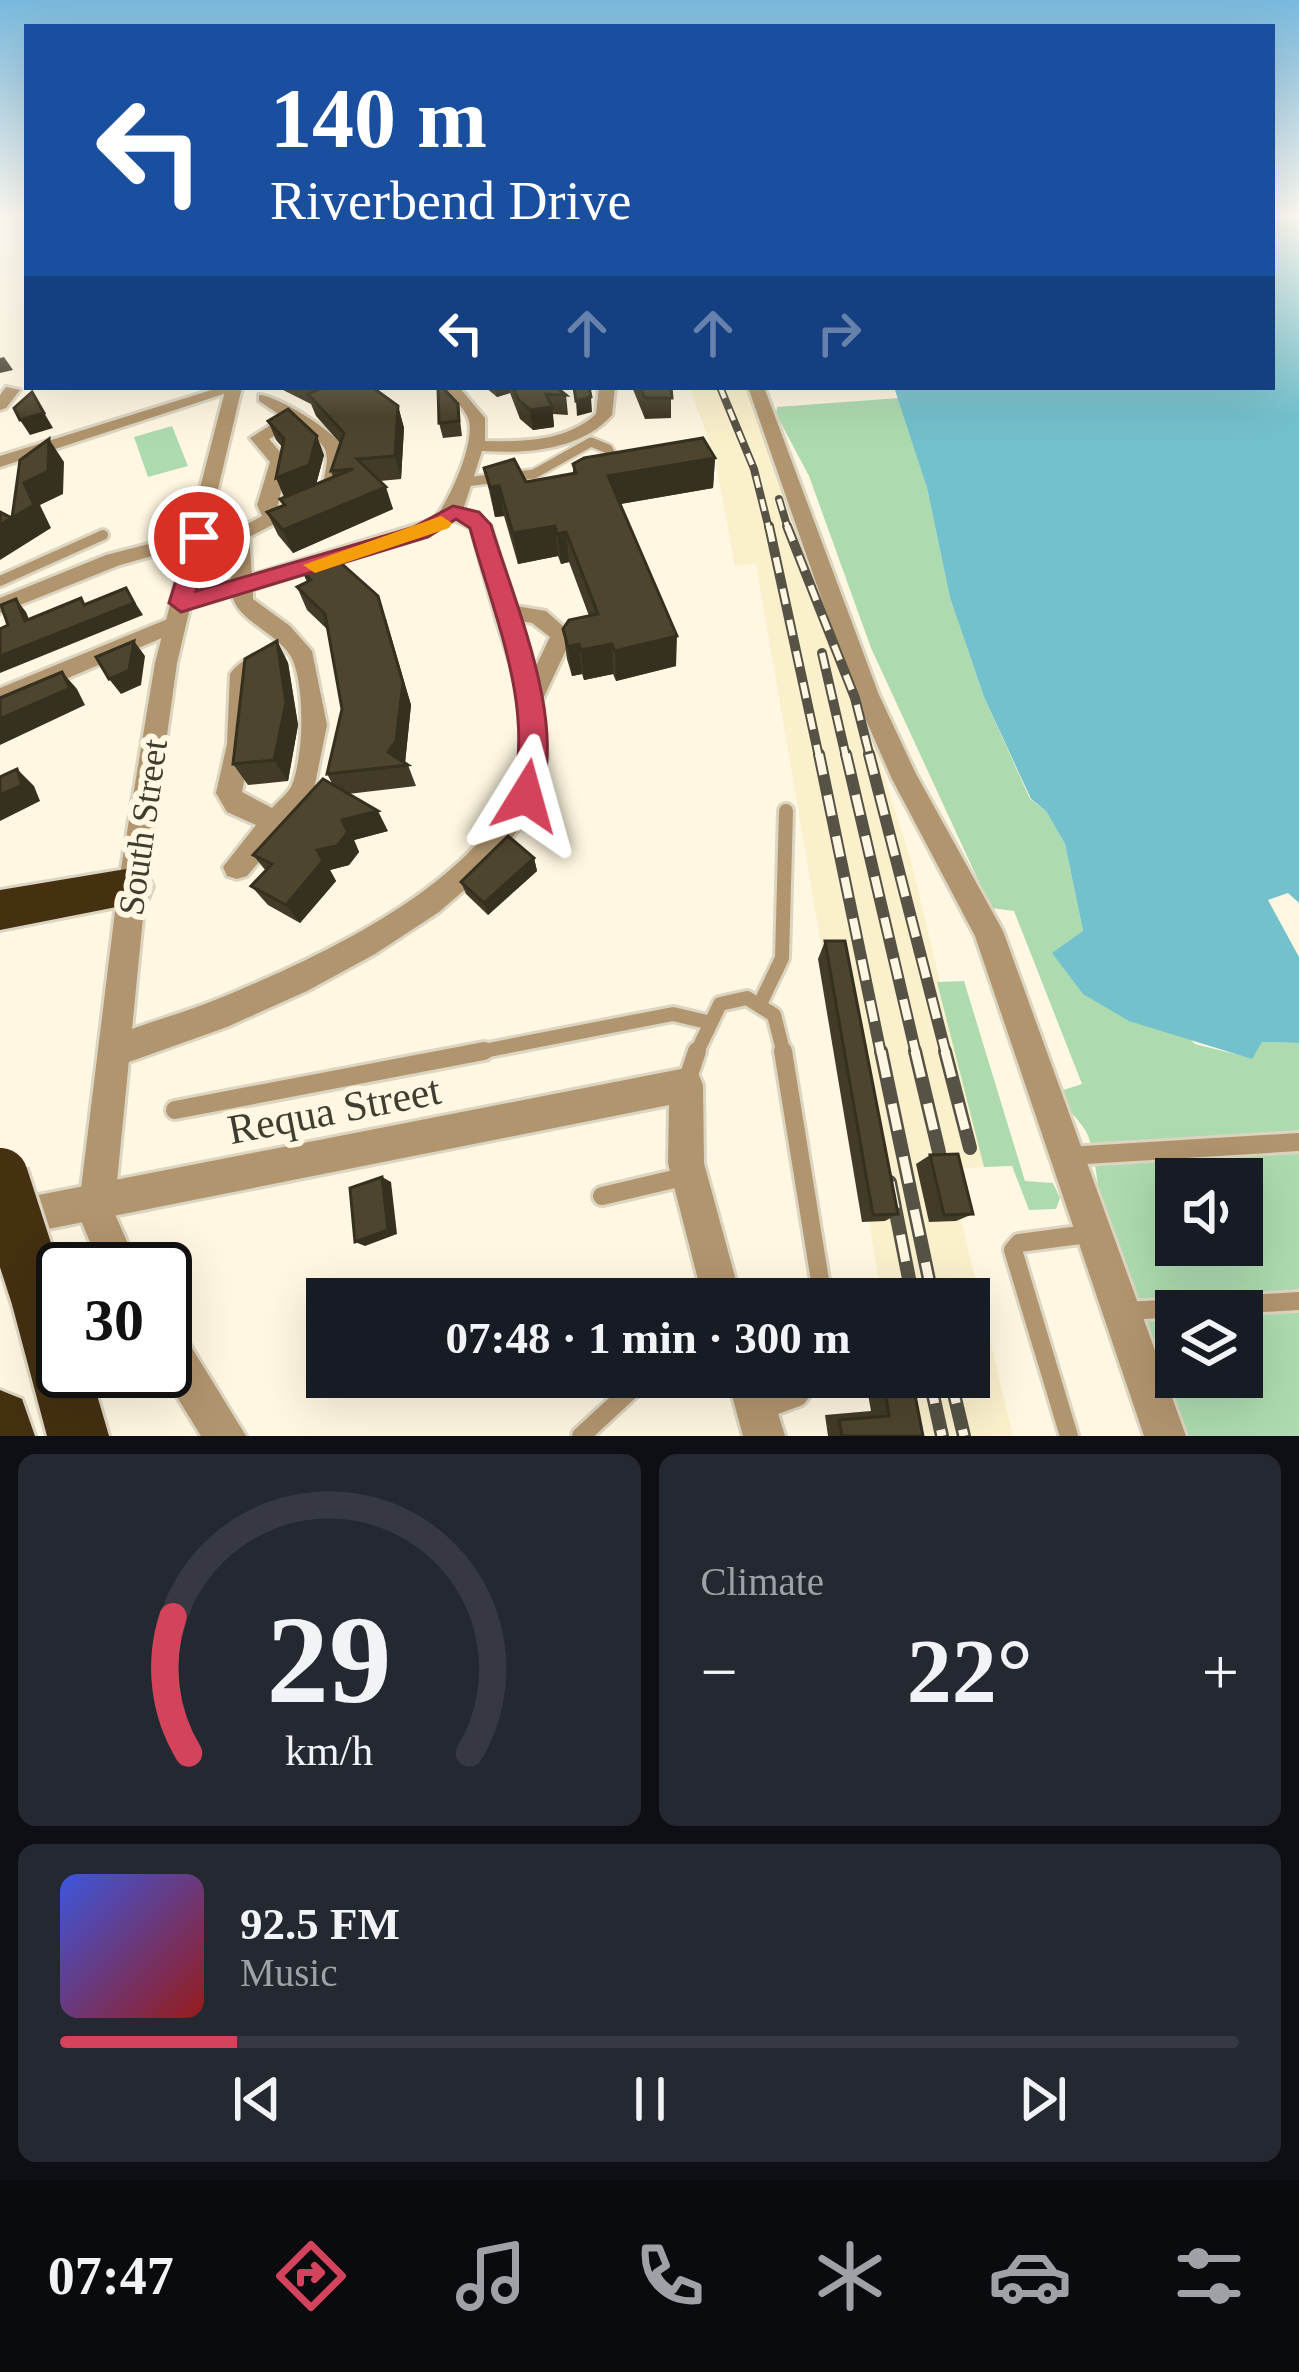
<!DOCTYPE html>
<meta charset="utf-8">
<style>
body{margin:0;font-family:"Times New Roman",serif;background:#242831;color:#f1f3f6;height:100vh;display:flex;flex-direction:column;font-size:45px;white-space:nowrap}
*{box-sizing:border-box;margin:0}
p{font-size:39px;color:#9ea1a6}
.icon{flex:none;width:66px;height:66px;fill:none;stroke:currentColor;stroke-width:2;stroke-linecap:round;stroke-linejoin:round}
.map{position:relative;height:1436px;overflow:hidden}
.side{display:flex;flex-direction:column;gap:18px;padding:18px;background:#0d0f14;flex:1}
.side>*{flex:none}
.hud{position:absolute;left:24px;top:24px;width:1251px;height:366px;border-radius:0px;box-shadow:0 12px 48px #0002;background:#1a4fa0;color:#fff;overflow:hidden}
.tools{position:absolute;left:1155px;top:1158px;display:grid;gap:24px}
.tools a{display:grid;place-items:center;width:108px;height:108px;border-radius:0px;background:#171b24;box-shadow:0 12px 48px #0002;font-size:60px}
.speed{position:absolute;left:36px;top:1242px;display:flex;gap:24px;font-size:60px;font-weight:700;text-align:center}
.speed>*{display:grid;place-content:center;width:156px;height:156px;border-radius:50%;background:#171b24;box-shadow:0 12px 48px #0002;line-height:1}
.speed .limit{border:6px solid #111;border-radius:18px;background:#fff;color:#111}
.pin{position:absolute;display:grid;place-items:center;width:102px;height:102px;color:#fff;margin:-51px;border:6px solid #fff;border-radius:50%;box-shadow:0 3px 12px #0007}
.me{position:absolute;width:132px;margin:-66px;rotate:8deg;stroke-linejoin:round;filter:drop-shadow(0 0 9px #0008)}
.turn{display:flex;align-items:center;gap:42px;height:252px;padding:0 48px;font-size:54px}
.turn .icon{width:156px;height:156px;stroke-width:2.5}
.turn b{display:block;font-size:84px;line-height:102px}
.lanes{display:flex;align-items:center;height:114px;padding:0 48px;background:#0003;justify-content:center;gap:60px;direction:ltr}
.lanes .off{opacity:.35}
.big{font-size:90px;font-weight:600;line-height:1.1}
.side .card{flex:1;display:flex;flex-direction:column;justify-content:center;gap:18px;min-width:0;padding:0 42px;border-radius:18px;background:#242831}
.side .dial{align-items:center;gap:0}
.dial svg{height:312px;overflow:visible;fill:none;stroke:#363941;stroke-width:7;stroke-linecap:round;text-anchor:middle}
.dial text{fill:#f1f3f6;stroke:none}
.song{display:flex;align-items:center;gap:36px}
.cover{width:144px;height:144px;border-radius:18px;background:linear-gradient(135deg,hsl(230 70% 55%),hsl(0 70% 35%))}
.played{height:12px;border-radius:6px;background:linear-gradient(90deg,#d3435c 15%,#363941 15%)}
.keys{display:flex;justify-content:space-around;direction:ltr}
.heat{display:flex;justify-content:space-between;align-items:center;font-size:66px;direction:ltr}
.side .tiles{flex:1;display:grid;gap:18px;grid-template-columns:1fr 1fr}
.card:last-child{grid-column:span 2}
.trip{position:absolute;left:306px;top:1278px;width:684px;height:120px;border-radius:0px;background:#171b24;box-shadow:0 12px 48px #0002;font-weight:600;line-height:120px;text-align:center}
.tab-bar{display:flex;height:192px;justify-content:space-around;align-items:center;background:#090b0e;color:#9ea1a6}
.tab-bar .icon{width:84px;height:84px}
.tab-bar .active{color:#d3435c}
.tab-bar b{font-size:54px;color:#f1f3f6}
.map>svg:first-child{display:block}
.built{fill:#fbf0cc}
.green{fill:#addbaf;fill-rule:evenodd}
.water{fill:#73c1cd}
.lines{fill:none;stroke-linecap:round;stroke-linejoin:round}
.service-far3-casing{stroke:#dcd5c1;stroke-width:14}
.service-far2-casing{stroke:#dcd5c1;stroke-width:16}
.service-far1-casing{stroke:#dcd5c1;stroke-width:20}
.service-casing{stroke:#dcd5c1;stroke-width:24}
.minor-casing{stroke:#dcd5c1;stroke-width:6}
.tertiary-casing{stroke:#dcd5c1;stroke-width:6}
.motorway-casing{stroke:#dcd5c1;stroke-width:6}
.service-far3{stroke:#b1956e;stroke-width:9}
.service-far2{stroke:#b1956e;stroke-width:10}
.service-far1{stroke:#b1956e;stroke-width:14}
.service{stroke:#b1956e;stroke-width:18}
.minor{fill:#b1956e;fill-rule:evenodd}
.tertiary{fill:#b1956e;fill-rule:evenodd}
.motorway{fill:#453010;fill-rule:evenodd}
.rail-far3-casing{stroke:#565346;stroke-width:8}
.rail-far2-casing{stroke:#565346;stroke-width:10}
.rail-far1-casing{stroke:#565346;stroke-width:12}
.rail-casing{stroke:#565346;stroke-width:14}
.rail-far3{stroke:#fff7e1;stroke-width:4.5;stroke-dasharray:12;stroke-linecap:butt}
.rail-far2{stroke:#fff7e1;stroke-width:6;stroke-dasharray:16;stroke-linecap:butt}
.rail-far1{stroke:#fff7e1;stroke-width:8;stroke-dasharray:21;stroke-linecap:butt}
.rail{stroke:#fff7e1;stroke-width:9;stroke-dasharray:27;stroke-linecap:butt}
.motorway-bridge-casing{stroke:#dcd5c1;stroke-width:62;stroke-linecap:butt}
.motorway-bridge{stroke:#453010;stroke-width:56}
.wall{fill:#423b28}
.shaded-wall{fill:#363020}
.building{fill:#4d452e;stroke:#363020;stroke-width:3}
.route{fill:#d3435c;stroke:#892c3c;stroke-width:3}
.slow{fill:#f59e0b}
.labels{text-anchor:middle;stroke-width:12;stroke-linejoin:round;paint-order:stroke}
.street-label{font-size:36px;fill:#3f3c31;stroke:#fff7e1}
.near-street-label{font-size:42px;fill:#3f3c31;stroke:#fff7e1}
</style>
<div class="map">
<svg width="1299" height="1436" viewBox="0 0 1299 1436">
<rect width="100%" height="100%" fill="#fff7e1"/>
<polygon class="built" points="690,387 744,387 757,413 859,696 912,864 984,1167 949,1169 1013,1436 906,1436 896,1377 969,1377 969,1299 882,1299 756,564 735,566 715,459"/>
<g class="green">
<path d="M899 398 927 488 950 598 984 697 1030 799 1046 811 1065 844 1083 931 1195 1044 1251 1058 1262 1042 1299 1043V1436H1173L1125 1263C1095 1227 1102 1181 1089 1138 1084 1123 1065 1109 1057 1092L1082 1084 1014 911 991 908 871 648 809 476 776 414 777 407ZM1176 1179H1242V1245H1176ZM1176 1311H1242V1377H1176Z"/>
<polygon points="172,426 188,466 148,477 134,437"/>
<polygon points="964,981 1025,1181 1053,1183 1060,1198 1056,1209 1029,1210 1012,1166 984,1167 937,982"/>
</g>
<polygon class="water" points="1272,215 1299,215 1299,903 1288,893 1268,900 1299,957 1299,1043 1262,1042 1252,1059 1129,1021 1083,994 1052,953 1083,931 1065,844 1046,811 1031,799 984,697 950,598 927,488 894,387 1272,387"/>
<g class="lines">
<defs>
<polyline id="service-far3" points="465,482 534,474 591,442 608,449 617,465"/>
<polyline id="service-far2" points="0,581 103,535"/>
<g id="service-far1">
<polyline points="761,1002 782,958 786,811"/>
<polyline points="468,1054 673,1014 707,1022"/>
<polyline points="696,1054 720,1004 747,998 774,1015 784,1054"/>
</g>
<g id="service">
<polyline points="783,1051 823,1299"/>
<polyline points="687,1081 697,1051"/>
<polyline points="175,1110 484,1051"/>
<polyline points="1068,1156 1299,1142"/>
<polyline points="602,1196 687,1176"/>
<polyline points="1127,1311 1299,1301"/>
<polyline points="760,1411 798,1397 813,1377"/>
<polyline points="581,1436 645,1377"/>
<polyline points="1069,1436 1013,1250 1019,1243 1087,1234"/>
</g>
<g id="minor">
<polygon points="6,387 20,390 6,408 0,410 0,395"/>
<polygon points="221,387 242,388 0,467 0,456"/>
<path d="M443 387H459L485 418V441C524 442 567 441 596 414L599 387H615L612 415C581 450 527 454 482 451L463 510 490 525 516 606 546 611 573 635 542 701 547 758 533 809 492 866 439 912 375 954 307 991 227 1027 115 1067 104 1062 99 1051 104 1040C143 1023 185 1013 225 996 321 956 505 873 522 758 530 710 508 659 495 615 488 589 479 557 471 528L454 520 427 536 253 589V599L290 626 312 651 327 725 312 799 247 876 237 879 227 876 223 867 256 825 227 812 216 793 227 744 230 674C239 661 264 646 280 650L283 656 252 678 251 744 242 792 272 808C277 802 287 794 291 787 304 759 306 681 290 655 276 633 237 620 232 595L181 610 170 603 174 598 231 581 229 534 262 516 257 505 270 462 250 438 283 417 259 401V395C275 394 344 436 346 453 347 462 343 475 341 483L332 488 323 483C332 444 326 446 294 425L269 439 288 461 277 509 300 500 309 506 249 537 252 575 434 519C449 502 477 440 468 418 464 407 450 396 443 387ZM521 621 532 623 550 637 535 668Z"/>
<polygon points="748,387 764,387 879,695 916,774 1003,931 1186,1436 1144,1436 975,936 892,779 855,695"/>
<polygon points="199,531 209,537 206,541 120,565 0,613 0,598 106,555"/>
<polygon points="175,616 183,619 186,624 183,629 0,707 0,688"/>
<polygon points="686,1068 698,1073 703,1085 704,1163 741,1299 703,1299 668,1163 669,1105 8,1237 0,1234 0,1204 8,1201"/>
<polygon points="727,1377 767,1377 785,1436 743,1436"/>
</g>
<g id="tertiary">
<polygon points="226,387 242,387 177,663 146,887 114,1212 139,1269 101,1269 78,1213 118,887 155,663"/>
<polygon points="165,1321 179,1327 246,1436 201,1436 161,1371 165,1371"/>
</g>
<g id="motorway">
<polygon points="132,868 147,873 153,887 147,901 0,930 0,890"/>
<polygon points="39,1268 59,1277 63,1285 63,1371 90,1371 109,1436 47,1436 10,1297 19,1277"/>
<polygon points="0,1390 22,1399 35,1436 0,1436"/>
</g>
</defs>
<use href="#service-far3" class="service-far3-casing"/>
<use href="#service-far2" class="service-far2-casing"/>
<use href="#service-far1" class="service-far1-casing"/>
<use href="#service" class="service-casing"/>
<use href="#minor" class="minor-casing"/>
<use href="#tertiary" class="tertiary-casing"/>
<use href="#motorway" class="motorway-casing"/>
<use href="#service-far3" class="service-far3"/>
<use href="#service-far2" class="service-far2"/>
<use href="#service-far1" class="service-far1"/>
<use href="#service" class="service"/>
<use href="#minor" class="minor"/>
<use href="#tertiary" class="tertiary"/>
<use href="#motorway" class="motorway"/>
<defs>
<g id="rail-far3">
<polyline points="720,387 754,469 769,529"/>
<polyline points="779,499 788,529"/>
</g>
<g id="rail-far2">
<polyline points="769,526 819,757"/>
<polyline points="787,526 855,698 870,757"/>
<polyline points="822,653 846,757"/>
</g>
<g id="rail-far1">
<polyline points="819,754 881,1054"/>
<polyline points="846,754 916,1054"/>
<polyline points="869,754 946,1054"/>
</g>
<g id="rail">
<polyline points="881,1051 933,1299"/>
<polyline points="915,1051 939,1152"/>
<polyline points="945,1051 970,1148"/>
<polyline points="890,1182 913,1299"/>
<polyline points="929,1377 942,1436"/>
<polyline points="950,1377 964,1436"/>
</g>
</defs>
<use href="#rail-far3" class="rail-far3-casing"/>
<use href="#rail-far2" class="rail-far2-casing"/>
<use href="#rail-far1" class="rail-far1-casing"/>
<use href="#rail" class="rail-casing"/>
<use href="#rail-far3" class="rail-far3"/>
<use href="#rail-far2" class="rail-far2"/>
<use href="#rail-far1" class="rail-far1"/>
<use href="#rail" class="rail"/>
<defs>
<polyline id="motorway-bridge" points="0,1176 39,1297"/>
</defs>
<use href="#motorway-bridge" class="motorway-bridge-casing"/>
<use href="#motorway-bridge" class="motorway-bridge"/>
</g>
<g class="wall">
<polygon points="282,387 372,387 398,406 404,428 401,479 380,481 393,509 293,553 278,535 267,512 283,506 280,499 292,494 282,447 276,440 268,421 324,455 316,484 333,477 331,471 340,443 316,416 311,404 283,390"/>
<polygon points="485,387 556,387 566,395 568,415 553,414 554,427 533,430 520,419 510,393 497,397"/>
<polygon points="632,387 671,387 671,418 645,419"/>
<polygon points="458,404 462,436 443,438 439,423"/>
<polygon points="715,458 713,488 620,504 676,666 616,681 613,674 584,680 582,674 572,676 567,659 563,629 589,616 569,562 561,564 558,556 518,564 504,516 495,517 484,468 526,482 573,474 573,464"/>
<polygon points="302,571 386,619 411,705 405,763 408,765 416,786 348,794 388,831 354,840 359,852 349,865 330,870 336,881 300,923 268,905 251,886 266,871 253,855 333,785 327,774 342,709 328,630 307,610 297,587 307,582"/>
<polygon points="277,641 288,663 298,725 288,781 248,785 233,764"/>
<polygon points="534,858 537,871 488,915 466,894 461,882"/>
<polygon points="825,941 898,1214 885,1221 862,1222 818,959"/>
<polygon points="930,1155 973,1214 956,1221 929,1222 916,1164"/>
<polygon points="895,1392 915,1395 923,1436 828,1436 825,1415 871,1411 868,1394"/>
</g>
<g class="shaded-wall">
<polygon points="4,357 13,370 0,373 0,358"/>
<polygon points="495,387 509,387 510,393 497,397"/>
<polygon points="32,392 53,428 30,435 20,420"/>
<polygon points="591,397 592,412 577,416 576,401"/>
<polygon points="398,406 404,428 401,479 395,456"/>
<polygon points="552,407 554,427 533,430 530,410"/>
<polygon points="317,436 324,455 316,485 284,497 276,478"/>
<polygon points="49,439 64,462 63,494 40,505 51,528 0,560 0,525 34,505 24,483"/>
<polygon points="715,458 713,488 609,506 608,476"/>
<polygon points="499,486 504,516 495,517 490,487"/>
<polygon points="386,487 393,509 293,553 283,530"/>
<polygon points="555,526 558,556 518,564 513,533"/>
<polygon points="566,532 569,562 561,564 557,534"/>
<polygon points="126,588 143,615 0,673 0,656"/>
<polygon points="378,596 411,705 405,763 388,752"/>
<polygon points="16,599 26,612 35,633 25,621"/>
<polygon points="677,636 676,666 616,681 615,651"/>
<polygon points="134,641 145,656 141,685 121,694 109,679"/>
<polygon points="277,641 288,663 298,725 288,781 274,760"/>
<polygon points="579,644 582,674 572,676 568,647"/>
<polygon points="612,644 613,674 584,680 581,650"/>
<polygon points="62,672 77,689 85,705 0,745 0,719"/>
<polygon points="17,769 34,786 40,801 0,821 0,795"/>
<polygon points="378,811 388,831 354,840 359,852 349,865 330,870 336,881 300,923 286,905 317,850 342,820"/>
<polygon points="534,858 537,871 488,915 484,903"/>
<polygon points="382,1177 391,1182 397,1234 365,1246 355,1242"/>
</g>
<g class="building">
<polygon points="315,387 372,387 398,406 395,456 357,459 386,487 283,530 267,512 285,505 280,499 353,469 331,471 344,433 308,394 320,389"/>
<polygon points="438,387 442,387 458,404 459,421 439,423"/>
<polygon points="513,387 556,387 566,395 546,394 552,407 530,410 518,399"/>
<polygon points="574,387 589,387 591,397 576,401"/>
<polygon points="640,387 671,387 672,398 645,398"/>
<polygon points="32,392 44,413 20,420 14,408"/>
<polygon points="288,409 317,436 309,465 276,478 284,439 268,421"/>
<polygon points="703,438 715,458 608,476 677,636 615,651 612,644 581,650 579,644 568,647 563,629 569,620 598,614 566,532 557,534 555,526 513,533 499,486 490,487 484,468 514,459 526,482 576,473 573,464 584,458"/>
<polygon points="49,439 48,471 24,483 34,505 0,525 0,512 12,518 20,460"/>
<polygon points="332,555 378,596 403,683 396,741 388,752 408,765 327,774 342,709 325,614 297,587 311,580 302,571"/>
<polygon points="126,588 134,603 0,656 0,629 8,625 1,605 16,599 25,621 81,598 84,605"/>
<polygon points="134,641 129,670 109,679 96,657"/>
<polygon points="277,641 286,703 274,760 233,764 245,659"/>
<polygon points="62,672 70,688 0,719 0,698"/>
<polygon points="17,769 22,785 0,795 0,777"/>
<polygon points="323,779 378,811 342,820 348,832 337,846 317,850 323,861 286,905 251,886 272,864 253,855"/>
<polygon points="508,836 534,858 484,903 461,882"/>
<polygon points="825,941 845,941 898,1214 873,1215"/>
<polygon points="958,1154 973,1214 944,1215 930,1155"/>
<polygon points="382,1177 388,1230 355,1242 350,1188"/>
<polygon points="915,1395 923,1436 842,1436 839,1420 889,1416 886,1397"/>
</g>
<linearGradient id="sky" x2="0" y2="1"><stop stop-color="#79b9dd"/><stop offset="0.52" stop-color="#fffbf2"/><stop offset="1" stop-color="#fffbf2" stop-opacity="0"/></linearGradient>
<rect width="1299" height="416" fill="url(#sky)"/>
<path class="route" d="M453 506 479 512 491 525C513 600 572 731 536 804L526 808 511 796C537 710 492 611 470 528L456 519 428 537 181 612 169 603 191 532 210 537 196 591 412 528Z"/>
<polygon class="slow" points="441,516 452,523 449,528 315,573 303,565"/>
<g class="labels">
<g class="street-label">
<text transform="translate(142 827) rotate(-82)" y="13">South Street</text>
</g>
<g class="near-street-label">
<text transform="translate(334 1109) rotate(-11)" y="15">Requa Street</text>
</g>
</g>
</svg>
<div class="tools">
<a><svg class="icon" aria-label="sound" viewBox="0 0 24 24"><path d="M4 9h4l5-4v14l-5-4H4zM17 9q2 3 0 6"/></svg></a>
<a><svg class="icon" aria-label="layers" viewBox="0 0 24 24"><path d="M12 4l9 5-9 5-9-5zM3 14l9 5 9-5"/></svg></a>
</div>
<div class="speed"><div class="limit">30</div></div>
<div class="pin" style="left:199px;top:537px;background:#d93025"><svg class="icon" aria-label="arrive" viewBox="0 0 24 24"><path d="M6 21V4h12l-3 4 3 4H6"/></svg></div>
<svg class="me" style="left:526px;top:796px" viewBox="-20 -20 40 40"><path d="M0-17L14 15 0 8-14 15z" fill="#d3435c" stroke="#fff" stroke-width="4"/></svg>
<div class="trip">07:48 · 1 min · 300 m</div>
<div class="hud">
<div class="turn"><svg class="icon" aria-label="left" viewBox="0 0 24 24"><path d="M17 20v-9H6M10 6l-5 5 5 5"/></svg><div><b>140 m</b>Riverbend Drive</div></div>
<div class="lanes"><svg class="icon" aria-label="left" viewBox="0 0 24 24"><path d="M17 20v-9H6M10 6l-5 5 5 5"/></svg><svg class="icon off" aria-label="ahead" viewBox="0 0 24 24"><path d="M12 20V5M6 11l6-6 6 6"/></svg><svg class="icon off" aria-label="ahead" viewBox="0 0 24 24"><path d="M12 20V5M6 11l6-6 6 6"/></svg><svg class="icon off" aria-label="right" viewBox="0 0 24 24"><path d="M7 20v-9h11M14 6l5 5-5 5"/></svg></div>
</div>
</div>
<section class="side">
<div class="tiles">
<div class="card dial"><svg viewBox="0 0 100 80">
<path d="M14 69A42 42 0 1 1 86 69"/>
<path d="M14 69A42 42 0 0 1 10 34" stroke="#d3435c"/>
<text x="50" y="56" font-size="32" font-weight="700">29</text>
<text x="50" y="72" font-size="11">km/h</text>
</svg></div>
<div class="card"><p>Climate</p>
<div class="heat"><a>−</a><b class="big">22°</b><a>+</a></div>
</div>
<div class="card">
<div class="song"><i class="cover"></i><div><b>92.5 FM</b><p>Music</p></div></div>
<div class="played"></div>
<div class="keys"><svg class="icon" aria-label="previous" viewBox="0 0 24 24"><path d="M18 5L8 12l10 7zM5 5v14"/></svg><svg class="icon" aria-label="pause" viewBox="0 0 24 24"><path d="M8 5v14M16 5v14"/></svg><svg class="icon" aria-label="next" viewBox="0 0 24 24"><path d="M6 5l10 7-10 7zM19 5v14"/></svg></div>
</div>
</div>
</section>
<nav class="tab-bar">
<b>07:47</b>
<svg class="icon active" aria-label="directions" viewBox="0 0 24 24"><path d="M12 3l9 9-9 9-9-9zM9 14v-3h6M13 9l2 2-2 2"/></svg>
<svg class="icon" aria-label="music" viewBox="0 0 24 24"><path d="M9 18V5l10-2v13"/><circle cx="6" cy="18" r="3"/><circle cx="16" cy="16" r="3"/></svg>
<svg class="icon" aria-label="phone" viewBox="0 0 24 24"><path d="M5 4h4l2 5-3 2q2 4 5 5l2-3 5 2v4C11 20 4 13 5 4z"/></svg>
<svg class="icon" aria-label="climate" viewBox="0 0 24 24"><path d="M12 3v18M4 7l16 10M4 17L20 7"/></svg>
<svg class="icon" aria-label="car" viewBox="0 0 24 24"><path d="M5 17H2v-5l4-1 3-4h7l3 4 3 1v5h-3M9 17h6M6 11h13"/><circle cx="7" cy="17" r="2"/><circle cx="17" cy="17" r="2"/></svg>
<svg class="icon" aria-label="filters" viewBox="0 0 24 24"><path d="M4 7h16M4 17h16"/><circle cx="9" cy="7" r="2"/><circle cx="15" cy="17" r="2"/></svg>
</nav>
